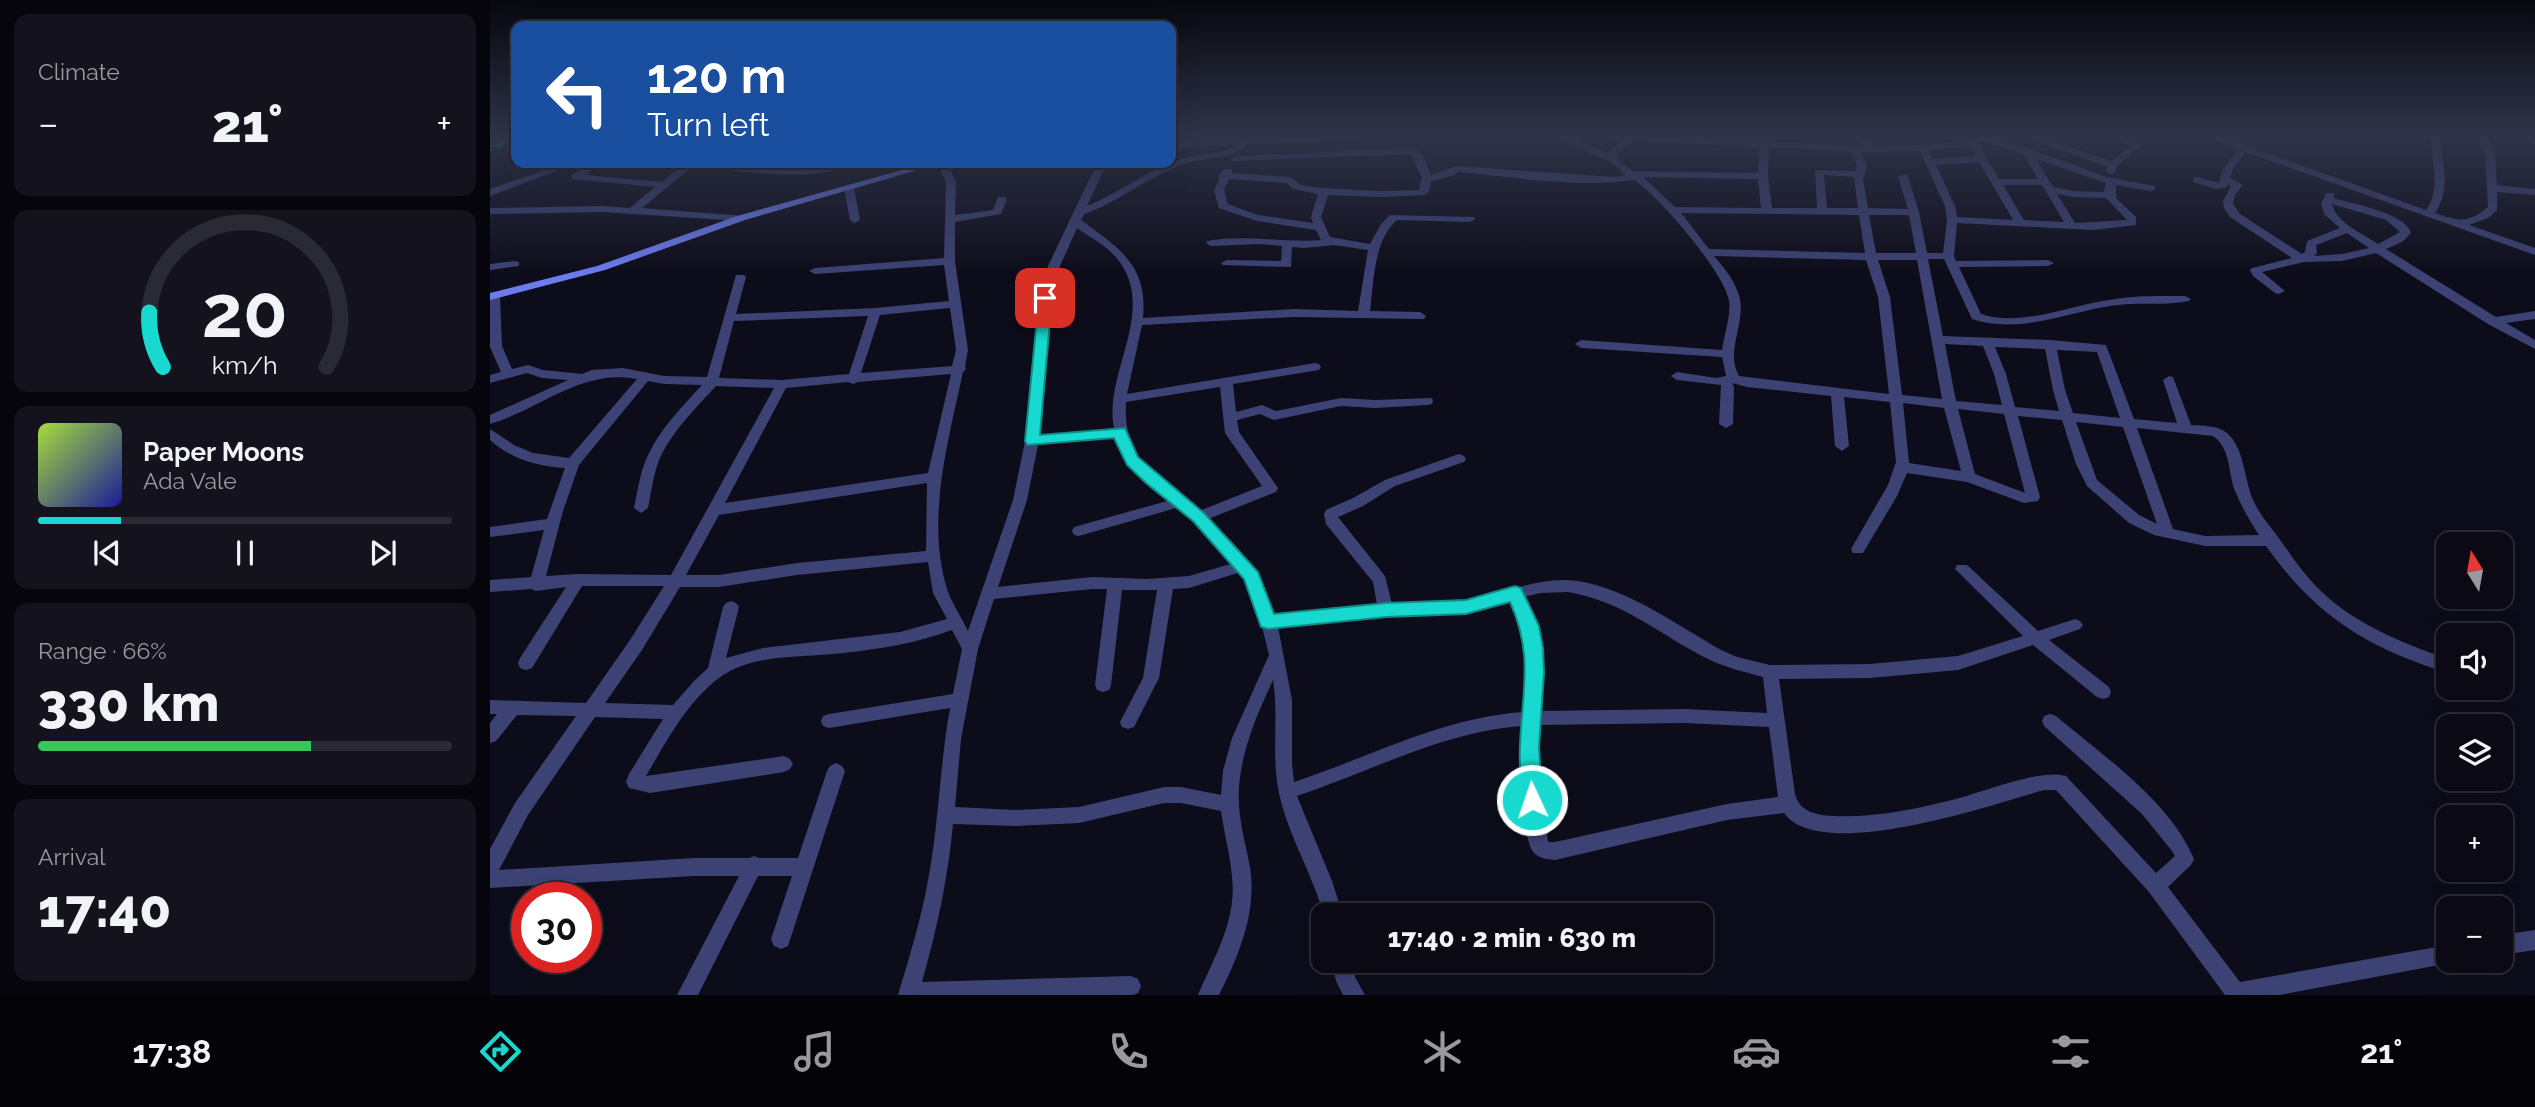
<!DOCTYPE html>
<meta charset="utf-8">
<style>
body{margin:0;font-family:Raleway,sans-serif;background:#13121d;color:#f1f3f6;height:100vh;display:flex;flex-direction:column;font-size:26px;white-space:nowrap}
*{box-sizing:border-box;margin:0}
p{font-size:23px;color:#999aa0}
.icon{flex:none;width:38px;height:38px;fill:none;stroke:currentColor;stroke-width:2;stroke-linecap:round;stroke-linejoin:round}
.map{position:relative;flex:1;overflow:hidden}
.drawer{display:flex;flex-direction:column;gap:14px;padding:14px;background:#06050b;width:490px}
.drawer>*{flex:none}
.banner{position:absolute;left:21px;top:21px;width:665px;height:147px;border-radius:14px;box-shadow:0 7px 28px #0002,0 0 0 2px #2a2a34;background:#1a4fa0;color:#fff;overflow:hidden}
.needle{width:46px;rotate:349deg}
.fabs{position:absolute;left:1946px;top:532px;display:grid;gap:14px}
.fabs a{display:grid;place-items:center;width:77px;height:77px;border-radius:14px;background:#0a0914;box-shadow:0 7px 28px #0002,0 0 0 2px #2a2a34;font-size:35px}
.speed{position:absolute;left:21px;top:882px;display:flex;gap:14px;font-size:35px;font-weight:700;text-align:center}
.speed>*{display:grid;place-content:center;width:91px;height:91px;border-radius:50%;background:#0a0914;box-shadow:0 7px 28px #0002,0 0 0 2px #2a2a34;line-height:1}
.speed .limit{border:10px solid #d22;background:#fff;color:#111}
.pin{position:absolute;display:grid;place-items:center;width:60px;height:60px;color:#fff;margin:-30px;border-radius:14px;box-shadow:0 4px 10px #0006}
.me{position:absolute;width:77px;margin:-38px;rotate:357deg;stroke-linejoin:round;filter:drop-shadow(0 0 5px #0008)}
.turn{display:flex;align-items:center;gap:24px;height:147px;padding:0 21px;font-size:32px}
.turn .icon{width:91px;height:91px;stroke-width:2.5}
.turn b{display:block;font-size:49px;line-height:60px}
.big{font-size:52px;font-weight:800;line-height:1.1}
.drawer .tile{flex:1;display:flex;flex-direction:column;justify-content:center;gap:10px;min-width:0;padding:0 24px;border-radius:14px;background:#13121d}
.drawer .dial{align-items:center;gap:0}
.dial svg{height:182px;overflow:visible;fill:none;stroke:#2a2a34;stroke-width:7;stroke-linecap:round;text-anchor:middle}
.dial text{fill:#f1f3f6;stroke:none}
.song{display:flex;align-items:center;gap:21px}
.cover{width:84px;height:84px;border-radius:10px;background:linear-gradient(135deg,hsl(80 70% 55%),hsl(240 70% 35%))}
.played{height:7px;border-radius:4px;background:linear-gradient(90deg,#17d9cf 20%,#2a2a34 20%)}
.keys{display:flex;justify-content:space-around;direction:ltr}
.heat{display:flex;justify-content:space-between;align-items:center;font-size:38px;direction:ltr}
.charge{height:10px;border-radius:5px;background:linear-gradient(90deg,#34c759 66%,#2a2a34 0)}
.trip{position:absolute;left:821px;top:903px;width:402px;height:70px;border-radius:14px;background:#0a0914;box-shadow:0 7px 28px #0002,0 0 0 2px #2a2a34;font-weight:800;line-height:70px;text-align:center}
.tab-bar{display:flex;height:112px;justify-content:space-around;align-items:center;background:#040408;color:#999aa0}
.tab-bar .icon{width:49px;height:49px}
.tab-bar .selected{color:#17d9cf}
.tab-bar b{font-size:32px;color:#f1f3f6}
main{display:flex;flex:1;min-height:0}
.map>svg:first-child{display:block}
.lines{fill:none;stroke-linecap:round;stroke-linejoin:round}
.minor{fill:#3c4274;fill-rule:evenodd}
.secondary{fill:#6c7cef;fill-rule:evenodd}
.rail-casing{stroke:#17d9cf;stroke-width:4.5}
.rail{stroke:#0d0c1a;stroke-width:2.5;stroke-dasharray:8;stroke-linecap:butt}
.route{fill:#17d9cf;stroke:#0f8d87;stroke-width:2}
</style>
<main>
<section class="drawer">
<div class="tile"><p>Climate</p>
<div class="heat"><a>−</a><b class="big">21°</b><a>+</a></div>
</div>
<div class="tile dial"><svg viewBox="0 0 100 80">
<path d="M14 69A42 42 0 1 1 86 69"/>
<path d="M14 69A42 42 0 0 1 8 45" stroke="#17d9cf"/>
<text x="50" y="56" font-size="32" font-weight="700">20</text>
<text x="50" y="72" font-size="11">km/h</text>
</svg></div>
<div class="tile">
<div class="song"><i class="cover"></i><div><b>Paper Moons</b><p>Ada Vale</p></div></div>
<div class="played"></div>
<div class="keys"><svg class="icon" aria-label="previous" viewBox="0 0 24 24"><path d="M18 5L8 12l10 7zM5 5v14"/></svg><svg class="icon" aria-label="pause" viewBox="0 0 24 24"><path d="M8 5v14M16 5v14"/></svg><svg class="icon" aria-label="next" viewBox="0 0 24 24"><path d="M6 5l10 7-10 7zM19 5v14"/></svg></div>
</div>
<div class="tile"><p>Range · 66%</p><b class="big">330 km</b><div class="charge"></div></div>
<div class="tile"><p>Arrival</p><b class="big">17:40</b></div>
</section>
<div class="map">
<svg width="2045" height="995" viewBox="0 0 2045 995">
<rect width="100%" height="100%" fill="#0d0c1a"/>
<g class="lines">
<g class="minor">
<polygon points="13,135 26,136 0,147 0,141"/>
<path d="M823 135H895L890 138 757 144C742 161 721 156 701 162 663 172 632 201 594 214L591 220C629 248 658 265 653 318L803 309 868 311 878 250 844 245 814 248 802 247 801 267 733 265 731 263 737 260 791 261 792 246 770 244 721 246 716 243 717 241C755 234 793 243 831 240L826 230 767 221 729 208 724 190 730 178 728 176 734 169H742V173L800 177 811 185 830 188 890 191 929 190 932 178 921 154 742 161 741 159 746 156 923 148 933 155 941 175 966 166 1125 177 1136 175 1119 161 1062 136 1074 135 1117 153 1130 142 1097 135H1164L1374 147 1364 135H1374L1385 147 1460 143 1490 135H1503L1616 177 1665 186V190L1661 191 1626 185V198L1646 217V225L1603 230 1467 223 1464 256 1466 261 1558 260 1564 263 1558 266 1469 267 1491 314C1532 327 1578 306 1619 300 1644 295 1670 296 1695 296L1701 299 1699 301C1676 306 1651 302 1628 305 1578 311 1531 335 1482 319L1454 259H1438L1453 336 1560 340 1616 345 1644 419 1687 423 1673 380 1679 376 1683 377 1701 425C1712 426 1728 425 1737 433 1755 448 1754 481 1764 502 1770 515 1780 526 1788 537 1801 555 1814 575 1831 591 1866 625 1913 643 1958 659V673C1876 647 1826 616 1776 546H1715L1664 535 1639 523 1597 486 1586 464 1572 420 1528 416 1550 497 1548 501 1534 503 1477 482 1417 473 1407 496 1373 553H1363L1361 549 1398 485 1406 462 1400 402 1354 397 1359 446 1352 451 1345 446 1341 396 1257 387 1242 383 1244 387 1243 424 1236 428 1229 424 1231 385 1187 380 1181 376 1187 372 1226 378 1236 376 1232 357 1091 348 1085 344 1091 340 1232 350C1234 334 1241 317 1239 301 1235 273 1168 195 1144 180 1088 188 1024 177 968 172L962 176 941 181 939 192 934 195 890 197 838 195 831 217 840 237 880 244 891 224 900 215 984 217 985 219 980 222 907 220C883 241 884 282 880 311L930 312 936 316 934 319 803 317 652 325 637 394 825 363 829 364 831 367 829 370 743 384 746 412 772 405 786 411 851 398 885 400 942 398 943 401 942 404 937 405 885 408 851 406 784 420 770 414 747 420 749 432 788 488 786 492 718 519C749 546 773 575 785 615L887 605 883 582 836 524 834 514 836 510 863 498 895 480 969 454 974 456 976 459 974 462 905 486 873 506 848 517 895 576 902 604C927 603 953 605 977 601 1011 595 1041 579 1076 580 1129 582 1185 624 1231 650L1247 657 1280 665 1380 664 1468 656 1533 636 1465 569 1467 565H1477L1548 631 1585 619 1590 621 1593 625 1590 629 1559 640 1619 687 1621 692 1619 697 1613 699 1607 697 1543 645 1468 670 1380 678 1289 679 1305 794C1310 812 1326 815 1343 816 1385 818 1426 809 1466 799 1492 792 1553 768 1576 776L1666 873 1685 856 1682 851 1652 814 1554 726 1552 721 1554 716 1560 714 1566 716C1613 756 1680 801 1704 859L1701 865 1678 887 1750 982 1958 945V961L1965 962 1790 995H1735L1659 892 1566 790H1554C1504 804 1330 864 1294 813L1237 820 1065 860C1058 859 1050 859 1044 853 1030 837 1030 750 1032 726 952 732 882 771 807 796L842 881 853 915H834C822 873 798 835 789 793 781 756 789 718 783 680 767 714 752 749 749 787 747 815 755 840 760 867 767 913 749 955 729 995H708C725 955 747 921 742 876 740 854 734 833 731 811L691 803H674L589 823 526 826 463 824C458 878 447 929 432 982L641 976 648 979 651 986 648 993 643 995H408C420 955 432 916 439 875 449 820 450 763 460 708L339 728 333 726 331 721 333 716 339 714 463 694 472 649 462 630C427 643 390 649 353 653 313 658 262 653 229 678 197 702 176 742 156 776L294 756 300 759 303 764 300 769 294 772 160 793 139 788 136 782 139 774 173 719 105 717 38 815 9 870 204 858H259L264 856 269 858H308L337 771 340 766 346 763 352 766 355 771 298 946 291 949 284 946 281 939 302 876H268L208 995H187L249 876H204L0 888V849L25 803 86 716 27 715 6 741 0 743V723L7 714H0V700L96 703 140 640 174 586H92L42 668 36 670 30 668 28 663 30 658 76 587 46 591 41 589 0 592V580L41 577 54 530 0 537V527L57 519 75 468C47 466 21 459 0 440V429L24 445 43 453 79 458 147 379C92 368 50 409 0 424V415L78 380 52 378 37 373 0 383V375L11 372 0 347V294H8L10 296 12 346 22 369 38 365 53 370 92 374 102 370 133 368 174 376 217 377 246 275H254L256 277 246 314 385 308 459 301 454 265 325 274 319 271 325 268 454 258 456 182 447 163H457L466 182 465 215 503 210 508 197H516L517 199 511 214 465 222V261L478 350 475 366 476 369 473 372C458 443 435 520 458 592 463 605 472 618 478 631L523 500 538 427 549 298 558 266 607 163H617L597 206C632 192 662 166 698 157 714 152 732 155 746 145L681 148V142ZM1144 140 1269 147 1268 173 1143 171 1130 162 1126 155ZM1494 141 1533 154 1548 179H1509L1488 143ZM1476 146H1479L1486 156 1443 159 1439 151ZM1279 147 1361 152 1367 166 1366 171 1325 170 1327 208H1282L1278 176ZM1430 151 1455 206 1457 220 1453 253H1437L1429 212 1417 174 1408 176 1418 209 1378 208 1373 179 1377 166 1371 152ZM1546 159 1616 183 1614 192 1583 191 1563 187ZM1489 162 1523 220 1467 217 1465 206 1446 165ZM1334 175 1364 177 1368 208H1337ZM1153 177 1268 179 1271 208 1185 207ZM739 179 797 183 803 189 828 194 821 217 823 223 768 215 738 204 734 190ZM1513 185H1552L1574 222 1534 220ZM1567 194 1583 197 1616 198 1637 220 1585 223ZM1191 213 1369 215 1375 253 1219 249ZM1379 215H1419L1426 253H1386ZM587 228C601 238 619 247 629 261 667 312 613 374 624 428L550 436 561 298 570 266ZM1224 256 1376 260 1388 297 1399 394 1249 376C1235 352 1255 325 1250 299 1246 282 1235 269 1224 256ZM1388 260H1427L1452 399 1412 395 1400 297ZM460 308 466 350 462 366 371 373 390 315ZM378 316 359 374 292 380 229 378 244 321ZM1455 344 1493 346 1504 374 1512 405 1466 401ZM1505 347 1555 349 1563 390 1569 411 1525 407 1516 374ZM1567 350 1607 352 1630 418 1583 413 1575 390ZM461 374 438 473 235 503 296 388 358 382 363 384 368 382ZM158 381 174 384 212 385C190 409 165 434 154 465 149 479 147 494 144 508L151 513 158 508C162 489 164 467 174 450 187 426 208 406 226 386L284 388 181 575 88 574 56 576 73 511 89 465ZM730 387 735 433 772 486 709 511C667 477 633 464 636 402ZM1413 403 1454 408 1471 471 1419 463ZM1468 409 1514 414 1535 493 1485 474ZM1586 422 1633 427 1667 524 1649 515 1607 480ZM1647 428 1723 436C1741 448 1738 473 1745 491 1751 506 1760 521 1769 535L1715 536 1683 529ZM625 437C630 465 655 484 677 501L584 527 582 531 584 535 589 536 686 508 717 534 744 563 699 576 657 579 602 577 508 587 537 500 548 445ZM437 483 436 551 307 563 229 575H196L229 515ZM438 562 443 593 457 619 410 632 273 648 236 658 249 607 246 603 241 601 236 603 233 607 218 668 204 681 183 705 115 703 152 650 190 587H229L307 575ZM751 572 766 602 779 655 742 738 733 771 731 795 691 787H674L589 807 526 810 465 807 471 739 488 649 504 599 602 589H617L605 685 607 690 613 692 619 690 621 685 632 590H667L653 678 630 722 632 727 638 729 644 727 669 678 683 589 699 588ZM1078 592C1138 603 1169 635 1220 660 1237 668 1255 672 1273 677L1277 713 1194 709 1049 711C1052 671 1051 635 1034 597L1050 593ZM1021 601C1037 637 1036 673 1033 712 951 718 880 757 804 782L802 764V700L788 627 896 616 976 613ZM1194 723 1279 727 1288 797 1237 804 1065 842H1058L1049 773 1048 725Z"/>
<polygon points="1529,135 1544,135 1621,161 1640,146 1619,135 1633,135 1652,145 1627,166 1625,173 1621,174 1616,171 1617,167"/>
<path d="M1712 135H1727L1936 210C1952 187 1941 161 1940 135H1950C1952 163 1962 188 1945 213 1967 221 1978 224 1998 207L1995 155 1989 135H1999L2005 155 2007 185 2045 189V195L2007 192V210L1998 218 1979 225 2045 248V255L1756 152 1743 169 1740 178 1753 185 1745 195 1743 204 1750 214 1812 254 1815 252 1817 241 1850 228 1834 214 1831 203 1836 193H1844V198C1863 204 1916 213 1921 233L1912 242 1896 249 2006 317 2045 311V319L2016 323 2045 340V349L1998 324 1886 253 1852 261 1814 262 1772 272 1795 291 1789 294 1785 293 1763 276 1760 270 1762 268 1802 258 1740 217 1734 208 1733 201 1741 186 1738 184 1737 187 1726 189 1703 182V178L1707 177 1729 183 1733 169 1748 150ZM1842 204 1896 220 1910 232 1888 244C1874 234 1846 223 1842 204ZM1857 233 1879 248 1852 254 1824 256 1827 253 1826 245Z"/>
<polygon points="2032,135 2043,135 2045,146"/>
<polygon points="74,163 88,163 0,196 0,189"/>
<path d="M100 163H111L96 175 172 182 195 163 303 168 360 163C330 185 240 170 203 166L152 208 255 216 256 218 251 221 113 212 0 214V208L113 206 140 208 165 187 82 179V175Z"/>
<polygon points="359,185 364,188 370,220 365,223 360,220 354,188"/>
<polygon points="25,261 29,262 29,266 0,270 0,264"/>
<polygon points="2011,683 2020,688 2022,693 2020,698 2014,700 1999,693 1997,688 2011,688"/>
<polygon points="2045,930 2045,950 2011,955 2011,935"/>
<polygon points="842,961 862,961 865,977 875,995 853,995 846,981"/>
</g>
<polygon class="secondary" points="437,163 452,163 255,220 115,270 0,300 0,293 107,266 247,216"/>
<defs>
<polyline id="rail" points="0,149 26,138"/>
</defs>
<use href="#rail" class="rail-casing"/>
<use href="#rail" class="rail"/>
</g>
<linearGradient id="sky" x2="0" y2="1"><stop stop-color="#07070e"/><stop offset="0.49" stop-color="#2f3449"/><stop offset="1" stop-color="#2f3449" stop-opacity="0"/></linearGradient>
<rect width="2045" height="275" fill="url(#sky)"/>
<path class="route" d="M555 294 562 298 550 435 635 428 648 457 714 513 768 572 784 614 896 603 976 600 1025 586 1031 588 1049 626 1053 648 1054 673 1049 747 1052 800 1049 807 1042 809 1034 807 1032 800C1031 782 1029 764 1030 746 1032 691 1044 655 1020 602L976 614 896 617 778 629 771 627 754 579 703 521 656 483 637 465 624 438 537 445 535 441 549 298Z"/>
</svg>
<div class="fabs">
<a><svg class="needle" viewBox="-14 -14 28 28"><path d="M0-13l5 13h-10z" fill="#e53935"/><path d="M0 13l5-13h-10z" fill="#999aa0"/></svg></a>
<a><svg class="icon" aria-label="sound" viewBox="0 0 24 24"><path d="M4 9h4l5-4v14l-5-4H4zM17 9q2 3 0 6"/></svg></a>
<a><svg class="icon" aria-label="layers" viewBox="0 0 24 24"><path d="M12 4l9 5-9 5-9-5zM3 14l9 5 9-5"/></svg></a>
<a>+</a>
<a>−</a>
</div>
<div class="speed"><div class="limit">30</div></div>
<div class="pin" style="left:555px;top:298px;background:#d93025"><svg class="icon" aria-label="arrive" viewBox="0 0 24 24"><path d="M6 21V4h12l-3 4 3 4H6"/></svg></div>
<svg class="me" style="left:1042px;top:800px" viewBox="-20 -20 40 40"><circle r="17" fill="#17d9cf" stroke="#fff" stroke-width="3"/><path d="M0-11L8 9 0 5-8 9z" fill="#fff"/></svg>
<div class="trip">17:40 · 2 min · 630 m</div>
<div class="banner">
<div class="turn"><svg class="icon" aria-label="left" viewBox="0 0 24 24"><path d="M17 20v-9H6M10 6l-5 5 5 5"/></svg><div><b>120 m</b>Turn left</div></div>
</div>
</div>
</main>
<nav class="tab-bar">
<b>17:38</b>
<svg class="icon selected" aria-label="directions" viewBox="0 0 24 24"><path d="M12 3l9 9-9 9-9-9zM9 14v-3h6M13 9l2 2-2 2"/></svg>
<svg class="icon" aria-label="music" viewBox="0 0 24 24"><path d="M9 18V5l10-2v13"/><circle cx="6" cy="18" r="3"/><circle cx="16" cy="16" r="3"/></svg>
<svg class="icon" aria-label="phone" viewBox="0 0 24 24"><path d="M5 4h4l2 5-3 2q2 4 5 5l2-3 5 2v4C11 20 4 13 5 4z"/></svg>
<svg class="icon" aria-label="climate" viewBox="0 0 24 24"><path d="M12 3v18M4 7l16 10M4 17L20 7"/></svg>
<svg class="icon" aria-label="car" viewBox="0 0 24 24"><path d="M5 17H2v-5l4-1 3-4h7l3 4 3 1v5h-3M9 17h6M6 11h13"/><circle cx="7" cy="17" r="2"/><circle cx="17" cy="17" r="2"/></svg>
<svg class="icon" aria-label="filters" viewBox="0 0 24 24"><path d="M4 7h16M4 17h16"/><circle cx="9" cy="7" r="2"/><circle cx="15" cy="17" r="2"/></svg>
<b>21°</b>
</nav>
